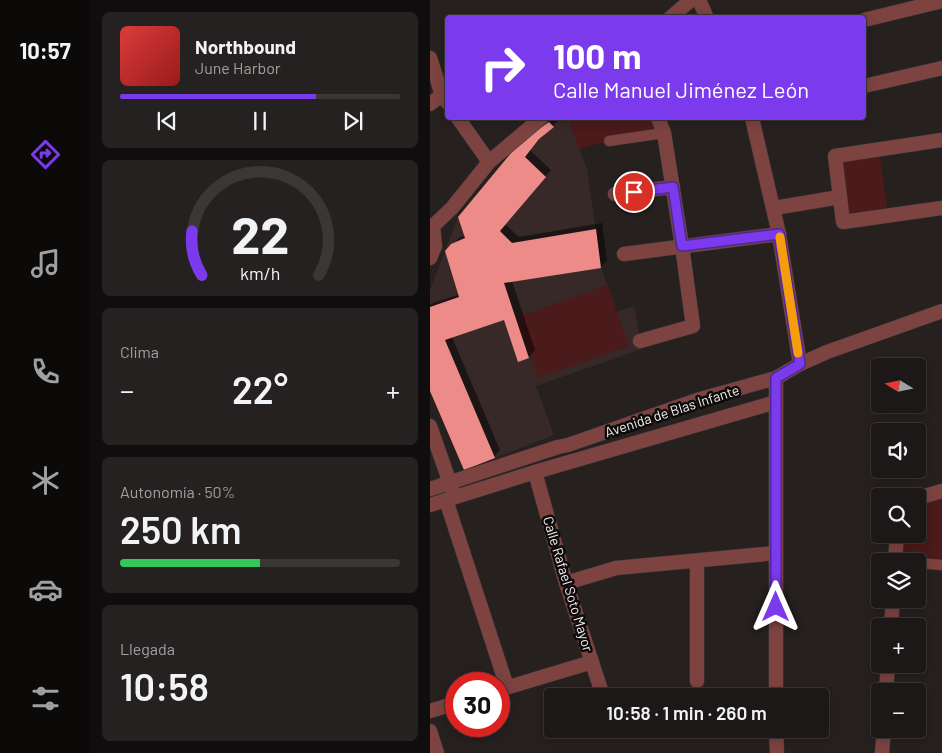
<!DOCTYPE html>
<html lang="es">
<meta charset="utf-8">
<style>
body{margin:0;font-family:Barlow,sans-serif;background:#252120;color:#f1f3f6;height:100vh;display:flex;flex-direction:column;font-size:19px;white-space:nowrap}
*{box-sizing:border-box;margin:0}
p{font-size:16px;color:#a0a0a1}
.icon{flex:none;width:28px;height:28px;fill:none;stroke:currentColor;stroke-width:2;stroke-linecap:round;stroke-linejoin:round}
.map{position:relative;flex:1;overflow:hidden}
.drawer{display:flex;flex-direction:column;gap:12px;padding:12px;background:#0f0d0d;width:340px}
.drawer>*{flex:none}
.guide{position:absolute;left:15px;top:15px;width:421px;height:105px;border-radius:5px;box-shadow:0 2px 12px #0003,0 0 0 1px #3a3736;background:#7c3aed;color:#fff;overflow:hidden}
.needle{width:32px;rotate:280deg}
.fabs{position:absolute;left:441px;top:358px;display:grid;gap:10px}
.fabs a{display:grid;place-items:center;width:55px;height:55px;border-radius:5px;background:#1c1817;box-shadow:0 2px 12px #0003,0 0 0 1px #3a3736;font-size:25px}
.speed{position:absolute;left:15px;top:672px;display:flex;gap:10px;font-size:25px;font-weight:700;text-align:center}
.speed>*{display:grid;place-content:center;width:65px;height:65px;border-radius:50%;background:#1c1817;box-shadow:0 2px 12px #0003,0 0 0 1px #3a3736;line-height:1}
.speed .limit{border:8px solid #d22;background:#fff;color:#111}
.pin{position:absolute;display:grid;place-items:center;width:42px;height:42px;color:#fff;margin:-21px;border:2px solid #fff;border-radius:50%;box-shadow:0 1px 5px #0007}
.me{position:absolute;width:55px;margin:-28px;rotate:0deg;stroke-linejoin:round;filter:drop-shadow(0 0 4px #0008)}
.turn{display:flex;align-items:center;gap:18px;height:105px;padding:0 25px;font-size:22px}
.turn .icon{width:65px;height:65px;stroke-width:2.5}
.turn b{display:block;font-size:35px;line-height:42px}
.big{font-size:38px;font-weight:600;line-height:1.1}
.drawer .card{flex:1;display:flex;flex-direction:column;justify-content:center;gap:8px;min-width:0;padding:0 18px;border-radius:8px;background:#252120}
.drawer .dial{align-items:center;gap:0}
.dial svg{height:130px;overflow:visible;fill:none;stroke:#3a3736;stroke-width:7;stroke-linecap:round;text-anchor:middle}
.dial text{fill:#f1f3f6;stroke:none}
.song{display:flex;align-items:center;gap:15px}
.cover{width:60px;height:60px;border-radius:8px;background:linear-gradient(135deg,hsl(0 70% 55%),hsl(0 70% 35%))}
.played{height:5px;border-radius:2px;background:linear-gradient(90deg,#7c3aed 70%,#3a3736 70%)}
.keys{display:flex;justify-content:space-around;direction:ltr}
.heat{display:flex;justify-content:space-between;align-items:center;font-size:28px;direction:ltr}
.charge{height:8px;border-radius:4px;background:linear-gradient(90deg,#34c759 50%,#3a3736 0)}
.trip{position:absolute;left:114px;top:688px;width:285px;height:50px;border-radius:5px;background:#1c1817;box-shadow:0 2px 12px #0003,0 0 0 1px #3a3736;font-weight:600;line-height:50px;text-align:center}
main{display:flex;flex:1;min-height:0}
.menu{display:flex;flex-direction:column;width:90px;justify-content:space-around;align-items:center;background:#0b0a09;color:#a0a0a1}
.menu .icon{width:35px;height:35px}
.menu .on{color:#7c3aed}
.menu b{font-size:22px;color:#f1f3f6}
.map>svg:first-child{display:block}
.built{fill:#362928}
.green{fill:#4b1a1a}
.shadow{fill:#0007}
.building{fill:#ec8b87}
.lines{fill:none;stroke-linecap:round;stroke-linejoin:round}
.pedestrian-casing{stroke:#433d3c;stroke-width:11}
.minor-casing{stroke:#433d3c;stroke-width:15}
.pedestrian{stroke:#7d4341;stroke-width:10}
.minor{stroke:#7d4341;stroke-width:14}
.route-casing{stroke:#51269a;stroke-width:12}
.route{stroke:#7c3aed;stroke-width:9}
.slow{stroke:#f59e0b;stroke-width:9}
.labels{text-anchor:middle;stroke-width:5;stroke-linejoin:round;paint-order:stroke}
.street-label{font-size:14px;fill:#f2eeed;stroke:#0d0a0a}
</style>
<main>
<nav class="menu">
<b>10:57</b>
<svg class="icon on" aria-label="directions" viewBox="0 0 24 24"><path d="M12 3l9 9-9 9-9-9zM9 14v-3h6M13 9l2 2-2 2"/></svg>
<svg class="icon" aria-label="music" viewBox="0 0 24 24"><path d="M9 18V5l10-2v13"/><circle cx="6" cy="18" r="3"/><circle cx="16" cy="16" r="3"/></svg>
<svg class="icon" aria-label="phone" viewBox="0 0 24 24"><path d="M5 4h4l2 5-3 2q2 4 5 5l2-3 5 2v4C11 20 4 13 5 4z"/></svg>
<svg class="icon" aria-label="climate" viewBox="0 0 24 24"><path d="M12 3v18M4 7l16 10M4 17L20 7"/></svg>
<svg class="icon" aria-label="car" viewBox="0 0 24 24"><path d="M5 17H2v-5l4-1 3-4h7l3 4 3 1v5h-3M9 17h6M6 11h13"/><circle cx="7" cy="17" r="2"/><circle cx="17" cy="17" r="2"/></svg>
<svg class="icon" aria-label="filters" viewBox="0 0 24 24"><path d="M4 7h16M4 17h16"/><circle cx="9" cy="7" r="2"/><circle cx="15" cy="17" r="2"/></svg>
</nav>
<section class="drawer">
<div class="card">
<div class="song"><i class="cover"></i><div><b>Northbound</b><p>June Harbor</p></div></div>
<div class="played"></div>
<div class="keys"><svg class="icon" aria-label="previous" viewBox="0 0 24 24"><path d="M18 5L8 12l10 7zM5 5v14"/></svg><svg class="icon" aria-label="pause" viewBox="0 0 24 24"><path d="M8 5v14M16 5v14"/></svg><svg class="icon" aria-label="next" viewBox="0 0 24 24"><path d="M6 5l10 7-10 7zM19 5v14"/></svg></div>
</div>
<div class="card dial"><svg viewBox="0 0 100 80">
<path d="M14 69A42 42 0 1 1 86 69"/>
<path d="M14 69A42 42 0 0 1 8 42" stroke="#7c3aed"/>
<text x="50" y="56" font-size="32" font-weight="700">22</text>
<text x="50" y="72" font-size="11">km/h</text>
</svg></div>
<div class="card"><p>Clima</p>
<div class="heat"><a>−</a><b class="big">22°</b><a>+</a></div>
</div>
<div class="card"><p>Autonomía · 50%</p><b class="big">250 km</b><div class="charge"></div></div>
<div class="card"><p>Llegada</p><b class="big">10:58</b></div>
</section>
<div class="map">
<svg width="512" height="753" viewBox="0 0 512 753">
<rect width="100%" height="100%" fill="#26201f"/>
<polygon class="built" points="125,118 138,118 157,169 171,268 187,312 204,306 212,349 106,386 124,435 34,470 0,391 0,290 28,217 67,171"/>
<g class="green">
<polygon points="138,118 220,118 225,131 179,141 149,149"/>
<polygon points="449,150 458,215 413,222 405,156"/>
<polygon points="178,285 199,346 108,378 87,317"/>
<polygon points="512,491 512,571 488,569 488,561 465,561 467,534 488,534 488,498"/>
</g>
<polygon class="shadow" points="124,118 127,118 129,120 113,135 100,150 121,170 75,224 89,237 172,223 177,260 171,267 82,281 105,350 99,357 75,318 22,337 70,450 64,457 0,387 0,304 30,294 22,245 29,238 36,235 99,135"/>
<polygon class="building" points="119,122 124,127 109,139 95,157 116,177 70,231 82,243 166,229 171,268 74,283 99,358 88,362 74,320 15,340 65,458 34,470 0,391 0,307 29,297 15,251 21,244 35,238 28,217 91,141"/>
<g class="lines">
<defs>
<g id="pedestrian">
<polyline points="179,141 234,133"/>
<polyline points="488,563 512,565"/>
</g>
<g id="minor">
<polyline points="269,0 277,18"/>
<polyline points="240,18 261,0"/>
<polyline points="434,20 512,1"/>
<polyline points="0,58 12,95 18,103"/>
<polyline points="434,86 512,68"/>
<polyline points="0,104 12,95"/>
<polyline points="28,118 59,162"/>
<polyline points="322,118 349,234 370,364"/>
<polyline points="512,140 405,156 413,222 512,208"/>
<polyline points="185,194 243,187"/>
<polyline points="344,208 410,197"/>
<polyline points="194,254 349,234"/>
<polyline points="0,258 5,246 3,226 22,208 59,162 111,118"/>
<polyline points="210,341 263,326 252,246 234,133 228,118"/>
<polyline points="346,378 346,696"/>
<polyline points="0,426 22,489"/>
<polyline points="105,472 136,583 173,696"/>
<polyline points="0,489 128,447 138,445 267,400 346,378 370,364 397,352 512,311"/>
<polyline points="488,498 512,491"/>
<polyline points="16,500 77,687"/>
<polyline points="0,505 105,472 346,402"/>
<polyline points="267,561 267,681"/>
<polyline points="465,561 467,534"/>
<polyline points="136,583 186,568 346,553"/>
<polyline points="461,626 463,599"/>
<polyline points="69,690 162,662"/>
<polyline points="456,691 458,664"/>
<polyline points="0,711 26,703"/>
<polyline points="346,729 347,753"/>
<polyline points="0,731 7,753"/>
<polyline points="452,753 454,729"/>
</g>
</defs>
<use href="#pedestrian" class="pedestrian-casing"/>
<use href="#minor" class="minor-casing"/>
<use href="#pedestrian" class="pedestrian"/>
<use href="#minor" class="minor"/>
</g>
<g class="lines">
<defs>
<polyline id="route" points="204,192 243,187 252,246 349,234 370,364 346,378 346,607"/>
</defs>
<use href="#route" class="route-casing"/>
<use href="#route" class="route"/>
<polyline class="slow" points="350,237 368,353"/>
</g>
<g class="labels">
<g class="street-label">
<text transform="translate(242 411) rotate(-18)" y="5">Avenida de Blas Infante</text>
<text transform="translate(138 584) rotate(73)" y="5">Calle Rafael Soto Mayor</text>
</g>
</g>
</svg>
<div class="fabs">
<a><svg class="needle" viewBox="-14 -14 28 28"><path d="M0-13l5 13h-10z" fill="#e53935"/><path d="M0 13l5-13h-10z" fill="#a0a0a1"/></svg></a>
<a><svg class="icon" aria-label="sound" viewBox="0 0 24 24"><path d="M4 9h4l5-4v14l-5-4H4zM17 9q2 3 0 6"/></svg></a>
<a><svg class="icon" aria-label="search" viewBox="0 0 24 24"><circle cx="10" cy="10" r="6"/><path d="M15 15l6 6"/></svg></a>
<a><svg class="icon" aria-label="layers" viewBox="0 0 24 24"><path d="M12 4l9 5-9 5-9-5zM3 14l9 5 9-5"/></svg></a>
<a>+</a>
<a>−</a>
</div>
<div class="speed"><div class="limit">30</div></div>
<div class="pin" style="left:204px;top:192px;background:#d93025"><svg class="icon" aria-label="arrive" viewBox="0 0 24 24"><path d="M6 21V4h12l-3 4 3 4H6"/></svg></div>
<svg class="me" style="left:346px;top:607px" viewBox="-20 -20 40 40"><path d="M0-17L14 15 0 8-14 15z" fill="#7c3aed" stroke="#fff" stroke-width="4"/></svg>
<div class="trip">10:58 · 1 min · 260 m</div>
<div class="guide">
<div class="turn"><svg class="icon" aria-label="right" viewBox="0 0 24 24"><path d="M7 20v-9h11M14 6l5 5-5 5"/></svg><div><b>100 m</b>Calle Manuel Jiménez León</div></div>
</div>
</div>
</main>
